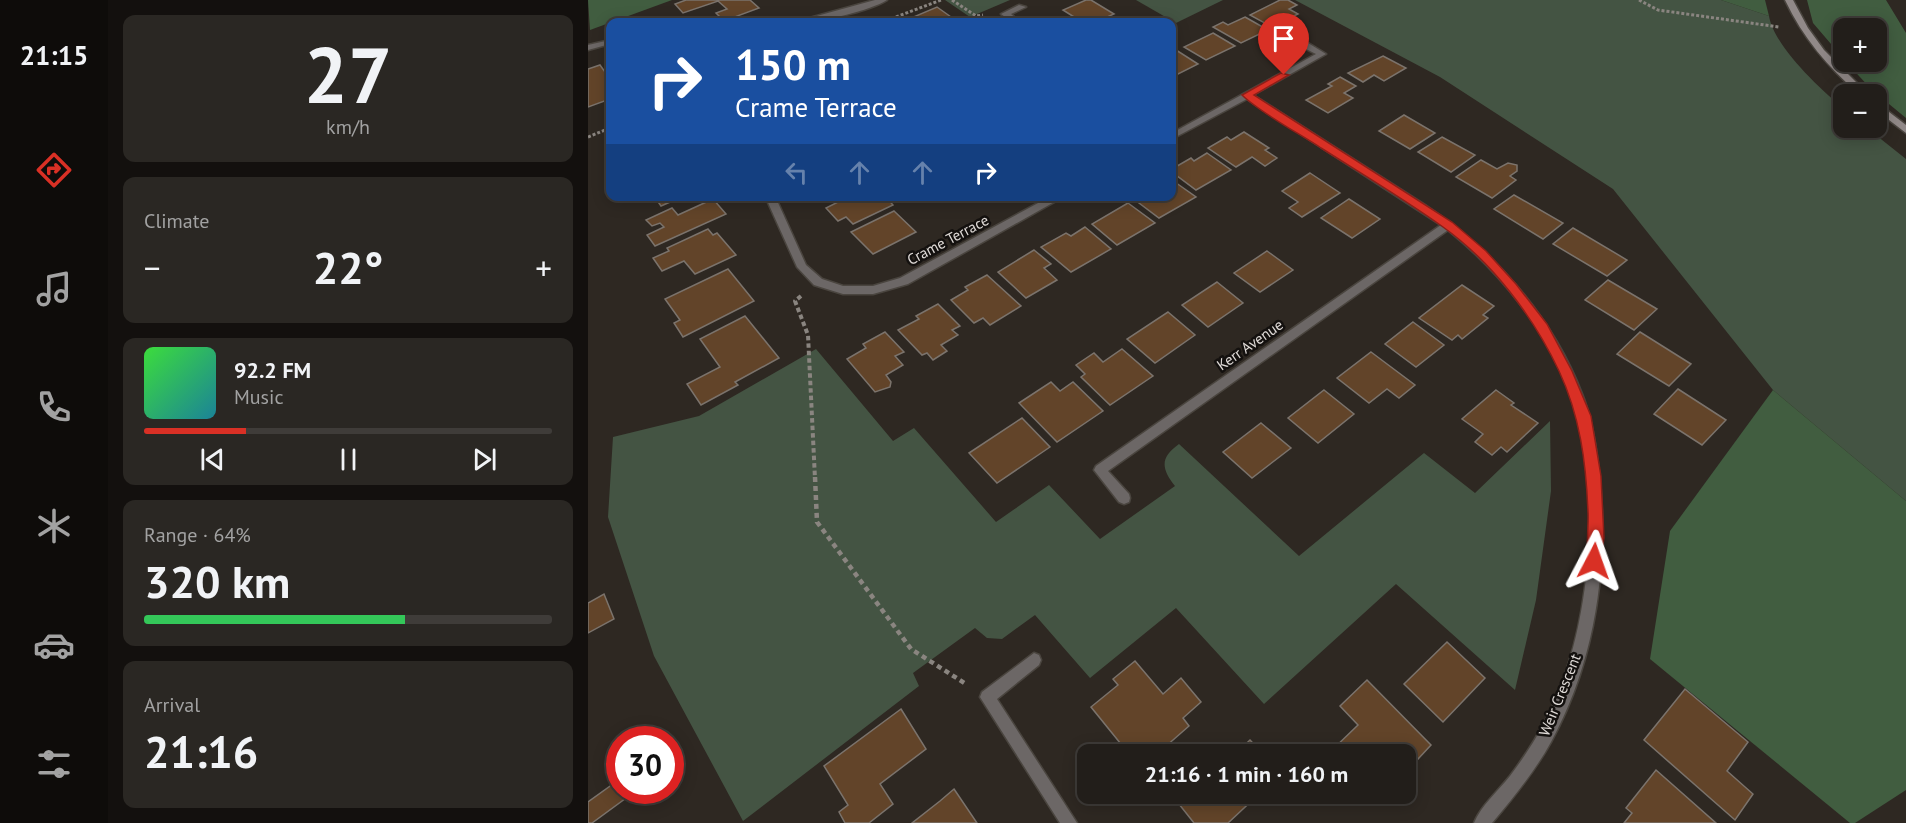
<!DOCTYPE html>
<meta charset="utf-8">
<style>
body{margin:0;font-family:"PT Sans",sans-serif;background:#2a2723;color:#f1f3f6;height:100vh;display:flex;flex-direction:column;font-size:22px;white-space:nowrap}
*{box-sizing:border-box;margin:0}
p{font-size:20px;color:#a2a2a2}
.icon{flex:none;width:33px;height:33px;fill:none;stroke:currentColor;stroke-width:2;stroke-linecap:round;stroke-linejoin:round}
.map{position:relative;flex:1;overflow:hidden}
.panel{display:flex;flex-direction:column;gap:15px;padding:15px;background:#13100e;width:480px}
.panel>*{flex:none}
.guide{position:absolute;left:18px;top:18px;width:570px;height:183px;border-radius:12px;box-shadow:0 3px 15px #0003,0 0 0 2px #3f3c39;background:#1a4fa0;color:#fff;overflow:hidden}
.tools{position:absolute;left:1245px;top:18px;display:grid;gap:12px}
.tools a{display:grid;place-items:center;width:54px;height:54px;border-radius:12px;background:#221e1a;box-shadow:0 3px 15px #0003,0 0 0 2px #3f3c39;font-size:30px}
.speed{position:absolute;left:18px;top:726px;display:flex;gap:12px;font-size:30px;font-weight:700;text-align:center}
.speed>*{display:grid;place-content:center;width:78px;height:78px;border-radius:50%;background:#221e1a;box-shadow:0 3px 15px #0003,0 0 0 2px #3f3c39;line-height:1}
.speed .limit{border:9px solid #d22;background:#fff;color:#111}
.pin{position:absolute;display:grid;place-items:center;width:51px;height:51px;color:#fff;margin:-62px -26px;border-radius:50% 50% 50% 0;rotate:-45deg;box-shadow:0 0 6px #0007}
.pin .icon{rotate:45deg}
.me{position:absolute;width:66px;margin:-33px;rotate:4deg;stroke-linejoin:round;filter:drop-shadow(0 0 4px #0008)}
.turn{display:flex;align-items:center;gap:21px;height:126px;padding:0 30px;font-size:27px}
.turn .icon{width:78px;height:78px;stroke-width:2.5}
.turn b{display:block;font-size:42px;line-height:51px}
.lanes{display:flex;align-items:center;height:57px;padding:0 30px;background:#0003;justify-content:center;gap:30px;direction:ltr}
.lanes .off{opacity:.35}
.big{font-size:45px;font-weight:800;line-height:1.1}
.panel .widget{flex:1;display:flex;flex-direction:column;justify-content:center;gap:9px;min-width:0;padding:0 21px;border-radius:12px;background:#2a2723}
.panel .dial{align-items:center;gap:0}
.dial b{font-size:78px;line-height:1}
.song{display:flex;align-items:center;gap:18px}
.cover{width:72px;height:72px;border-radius:9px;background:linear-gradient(135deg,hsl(120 70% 55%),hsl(190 70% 35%))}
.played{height:6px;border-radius:3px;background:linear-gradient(90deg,#d93025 25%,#3f3c39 25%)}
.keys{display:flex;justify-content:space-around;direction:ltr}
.heat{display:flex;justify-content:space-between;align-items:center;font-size:33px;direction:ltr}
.charge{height:9px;border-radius:4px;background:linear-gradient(90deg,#34c759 64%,#3f3c39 0)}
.trip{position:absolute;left:489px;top:744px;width:339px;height:60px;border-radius:12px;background:#221e1a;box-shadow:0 3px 15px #0003,0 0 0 2px #3f3c39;font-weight:800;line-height:60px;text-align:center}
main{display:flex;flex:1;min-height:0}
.tabs{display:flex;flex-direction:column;width:108px;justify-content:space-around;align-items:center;background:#0e0c0a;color:#a2a2a2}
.tabs .icon{width:42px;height:42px}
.tabs .selected{color:#d93025}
.tabs b{font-size:27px;color:#f1f3f6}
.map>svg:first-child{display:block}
.green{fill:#445443}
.forest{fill:#415d40}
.building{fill:#624429;stroke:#7b736c;stroke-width:1.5}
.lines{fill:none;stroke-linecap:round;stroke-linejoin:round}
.minor-casing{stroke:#4a453f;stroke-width:3}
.secondary-casing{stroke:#4a453f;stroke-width:3}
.path-far2{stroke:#8a8580;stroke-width:3;stroke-dasharray:3 2;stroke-linecap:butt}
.path-far1{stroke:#8a8580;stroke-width:4;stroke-dasharray:4.5 3;stroke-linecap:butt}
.path{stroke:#8a8580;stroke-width:4.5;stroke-dasharray:5 4;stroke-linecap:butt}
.minor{fill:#6c6766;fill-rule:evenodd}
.secondary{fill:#918988;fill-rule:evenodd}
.route{fill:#d93025;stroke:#8d1f18;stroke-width:1.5}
.labels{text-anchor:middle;stroke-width:5;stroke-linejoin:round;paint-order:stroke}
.street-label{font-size:15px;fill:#e0dbd8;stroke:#14110f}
</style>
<main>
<nav class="tabs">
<b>21:15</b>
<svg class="icon selected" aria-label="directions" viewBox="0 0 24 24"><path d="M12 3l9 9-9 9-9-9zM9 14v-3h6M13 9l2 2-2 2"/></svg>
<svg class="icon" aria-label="music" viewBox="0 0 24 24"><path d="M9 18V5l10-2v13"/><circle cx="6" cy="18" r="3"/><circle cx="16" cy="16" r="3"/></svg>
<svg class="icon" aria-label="phone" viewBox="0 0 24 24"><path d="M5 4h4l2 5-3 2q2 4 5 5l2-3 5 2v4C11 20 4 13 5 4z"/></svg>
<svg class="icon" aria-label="climate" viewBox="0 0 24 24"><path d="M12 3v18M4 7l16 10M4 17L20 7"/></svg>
<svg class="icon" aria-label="car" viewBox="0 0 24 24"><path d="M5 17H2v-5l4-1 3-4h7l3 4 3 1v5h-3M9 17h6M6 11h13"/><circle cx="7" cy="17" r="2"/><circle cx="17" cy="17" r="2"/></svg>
<svg class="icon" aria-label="filters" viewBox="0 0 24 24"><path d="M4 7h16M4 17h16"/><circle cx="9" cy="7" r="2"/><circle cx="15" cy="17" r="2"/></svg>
</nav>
<section class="panel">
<div class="widget dial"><b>27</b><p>km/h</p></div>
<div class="widget"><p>Climate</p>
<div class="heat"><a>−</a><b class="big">22°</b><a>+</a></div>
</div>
<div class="widget">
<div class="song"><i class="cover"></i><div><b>92.2 FM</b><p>Music</p></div></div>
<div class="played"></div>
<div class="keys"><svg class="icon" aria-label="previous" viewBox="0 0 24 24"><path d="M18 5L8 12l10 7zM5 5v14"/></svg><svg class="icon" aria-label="pause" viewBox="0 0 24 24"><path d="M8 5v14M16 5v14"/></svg><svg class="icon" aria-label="next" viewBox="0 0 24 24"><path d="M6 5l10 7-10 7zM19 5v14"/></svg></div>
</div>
<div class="widget"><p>Range · 64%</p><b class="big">320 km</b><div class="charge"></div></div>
<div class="widget"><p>Arrival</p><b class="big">21:16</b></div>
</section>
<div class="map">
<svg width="1318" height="823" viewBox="0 0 1318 823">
<rect width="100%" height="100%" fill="#2e2822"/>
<g class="green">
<polygon points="357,0 422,0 382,17"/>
<polygon points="548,0 635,0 588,23"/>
<path d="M707 0H1133L1181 16C1186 46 1232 89 1255 108L1256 128H1279L1318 159V501L1185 390 1025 189 852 77Z"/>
<path d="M228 349 305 441 326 428 408 522 461 485 512 539 587 486C573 468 572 458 591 444L711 556 836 453 887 493 962 421 963 491 948 600 927 690 808 584 676 704 588 608 502 678 447 615 414 639 399 638 387 628 325 673 331 686 155 821 66 656 20 517 25 437 111 416Z"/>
</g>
<g class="forest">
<polygon points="0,0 84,0 2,30"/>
<polygon points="1133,0 1177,0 1181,16"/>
<polygon points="1219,0 1298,0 1318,33 1318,118 1284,90 1258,62 1288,62 1288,28 1256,28 1255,58 1225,23"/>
<polygon points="1185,390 1318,501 1318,790 1267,823 1262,823 1062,659 1082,531"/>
</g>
<g class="building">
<polygon points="98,0 162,0 171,8 136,21 128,13 139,9 130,1 95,13 87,4"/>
<polygon points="498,0 503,0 526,14 508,22 494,22 475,10"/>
<polygon points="692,0 700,0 709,5 701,9 710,14 684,27 662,15"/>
<polygon points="349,7 370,22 318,22 316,21"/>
<polygon points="657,17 680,30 653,43 625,27 635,22 640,25"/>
<polygon points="625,33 647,46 618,60 596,47"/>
<polygon points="588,50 610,64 584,77 584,53"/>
<polygon points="795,56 818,68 796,81 786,75 775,82 760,73"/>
<polygon points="12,65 22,79 22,99 0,107 0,69"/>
<polygon points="752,77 768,86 756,93 765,98 740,113 718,100 744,86 740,84"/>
<polygon points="816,115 847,133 822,149 791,131"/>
<polygon points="656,132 681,148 677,150 689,158 677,166 664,157 648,167 620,148 639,137 643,140"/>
<polygon points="854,137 887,155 863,172 830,152"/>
<polygon points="619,153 643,170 608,190 584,172 584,169 603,158 606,161"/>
<polygon points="893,160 909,169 920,163 929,165 929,171 922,176 928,180 904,198 868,177"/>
<polygon points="722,173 752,193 714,217 701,208 710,202 694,191"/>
<polygon points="584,180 608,197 571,218 543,197 584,196"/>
<polygon points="926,195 975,223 955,239 906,209"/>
<polygon points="66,196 96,196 73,206"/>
<polygon points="262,196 297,196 305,205 265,224 258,217 250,221 238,208"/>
<polygon points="125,199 138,214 67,246 59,235 76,227 72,223 64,226 58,220 84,208 90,215"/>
<polygon points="761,199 792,219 764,238 733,218"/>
<polygon points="540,203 567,223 529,245 504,224"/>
<polygon points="306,211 328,232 285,254 263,232"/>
<polygon points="497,227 523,249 483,272 453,247 478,233 483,236"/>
<polygon points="985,228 1039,260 1019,276 965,244"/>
<polygon points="120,229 125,235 129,233 148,255 107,274 96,261 74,271 65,258 81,251 79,248"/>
<polygon points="446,250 463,264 456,268 469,280 438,298 410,272"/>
<polygon points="679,251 705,270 672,292 646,273"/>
<polygon points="140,269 166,301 95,337 86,323 92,320 77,299"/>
<polygon points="399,275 433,306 402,325 395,318 386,323 363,300 380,290 377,287"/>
<polygon points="1020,280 1069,309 1046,330 997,300"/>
<polygon points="629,282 655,303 620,327 594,305"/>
<polygon points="874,285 906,306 895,315 900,318 874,339 870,335 864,340 831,318"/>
<polygon points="350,304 372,326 364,330 370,335 353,345 359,351 345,360 339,353 334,355 310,330 331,319 328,316"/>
<polygon points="580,312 607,335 567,363 539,339"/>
<polygon points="157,316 191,358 147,382 150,385 113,405 99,384 132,367 112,339"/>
<polygon points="825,322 856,345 828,367 797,344"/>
<polygon points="297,332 316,352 307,356 315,365 298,375 303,382 302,387 287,392 259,359 278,348 275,344"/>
<polygon points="1052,332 1103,364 1081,386 1029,354"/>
<polygon points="534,349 565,376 522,405 493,377 497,374 488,365 506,353 515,362"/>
<polygon points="783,352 827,385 811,398 799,389 781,403 749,378"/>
<polygon points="463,382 472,391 485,382 515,411 469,442 431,403"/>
<polygon points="1090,389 1138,420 1114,445 1066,414"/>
<polygon points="736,390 766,414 730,443 700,418"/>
<polygon points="908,390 926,403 923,405 950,423 919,452 913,447 904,455 887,442 895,434 874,419"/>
<polygon points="434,418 462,447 409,483 381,453"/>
<polygon points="673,423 703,448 664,478 635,452"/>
<polygon points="16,594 26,619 0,633 0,603"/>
<polygon points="859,642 897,678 855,722 816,684"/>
<polygon points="547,661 575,694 593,678 613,702 595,718 601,726 569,754 541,754 503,707 530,685 525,679"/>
<polygon points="779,680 843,745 818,772 818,754 740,754 770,725 752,706"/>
<polygon points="1097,689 1160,742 1139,771 1165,794 1147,820 1056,740"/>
<polygon points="313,709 338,749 292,784 305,804 281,823 257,823 251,812 260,805 236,766"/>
<polygon points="662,740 675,754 647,754"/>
<polygon points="622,744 630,754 610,754"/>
<polygon points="1068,770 1128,823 1036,823 1044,813 1038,808"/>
<polygon points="32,779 32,790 49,790 4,823 0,823 0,802"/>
<polygon points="366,789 389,823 324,823 352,801"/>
<polygon points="583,794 671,794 640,823 606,823"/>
<polygon points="776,794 797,794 786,805"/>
</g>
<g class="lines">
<defs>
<g id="minor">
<path d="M287 0H299C282 11 226 24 207 22Z"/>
<polygon points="431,5 438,7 423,14 432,22 424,22 413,14"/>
<polygon points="22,40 22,44 0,50 0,45"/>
<path d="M714 43H720L738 54 665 95 837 205C905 250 964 316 994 394 1003 416 1007 440 1010 464 1022 559 1009 658 963 742 947 771 926 797 904 823H886C893 806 910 791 922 776 940 752 956 727 968 698 1004 614 1014 483 983 396 961 332 912 272 860 230L520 471 541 494 542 498 541 502 536 504 531 502 506 470 508 466 853 225 659 99 584 139V133L728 54 714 47Z"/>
<polygon points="177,196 187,196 218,265 234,279 255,286 285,286 312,278 463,196 477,196 320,284 285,294 255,294 226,285 209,267"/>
<polygon points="446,653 451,655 453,660 451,665 409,699 489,823 472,823 392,697 394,692"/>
</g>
<g id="secondary">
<path d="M1197 0H1205L1220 28 1236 50 1280 94H1271C1240 67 1215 38 1197 0Z"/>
<polygon points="1288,102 1318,125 1318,133 1288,110"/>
</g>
</defs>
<use href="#minor" class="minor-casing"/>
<use href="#secondary" class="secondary-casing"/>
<g class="path-far2">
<polyline points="364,0 388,16 395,15"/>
<polyline points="1051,0 1070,10 1191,27"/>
<polyline points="308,17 353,0"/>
<polyline points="0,137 22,128"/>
</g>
<polyline class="path-far1" points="213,296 207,301 220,335 227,479"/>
<polyline class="path" points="227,477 229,522 323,649 378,684"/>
<use href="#minor" class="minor"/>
<use href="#secondary" class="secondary"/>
</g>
<path class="route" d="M693 73 701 75 666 95 864 222 898 251 928 284 959 324 984 371 1003 416 1013 476 1016 538 1012 565 1006 568 1001 565C997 558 1001 523 1000 512 998 462 992 416 971 371 945 316 904 262 855 227 816 199 774 174 733 148 712 134 671 112 654 95Z"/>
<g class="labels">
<g class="street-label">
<text transform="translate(360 240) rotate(-28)" y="5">Crame Terrace</text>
<text transform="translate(662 345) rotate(-35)" y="5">Kerr Avenue</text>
<text transform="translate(972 695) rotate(-68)" y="5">Weir Crescent</text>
</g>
</g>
</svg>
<div class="tools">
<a>+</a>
<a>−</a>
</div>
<div class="speed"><div class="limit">30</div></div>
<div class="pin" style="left:696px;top:75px;background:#d93025"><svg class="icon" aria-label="arrive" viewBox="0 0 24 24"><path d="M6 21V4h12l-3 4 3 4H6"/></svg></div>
<svg class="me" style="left:1006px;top:561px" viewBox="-20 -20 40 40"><path d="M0-17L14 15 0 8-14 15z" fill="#d93025" stroke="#fff" stroke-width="4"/></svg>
<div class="trip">21:16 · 1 min · 160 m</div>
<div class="guide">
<div class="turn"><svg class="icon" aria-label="right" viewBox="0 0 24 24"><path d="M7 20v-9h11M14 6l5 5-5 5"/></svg><div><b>150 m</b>Crame Terrace</div></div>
<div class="lanes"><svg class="icon off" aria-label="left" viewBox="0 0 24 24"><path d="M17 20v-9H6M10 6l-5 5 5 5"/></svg><svg class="icon off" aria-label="ahead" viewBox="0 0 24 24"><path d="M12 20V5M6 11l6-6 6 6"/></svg><svg class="icon off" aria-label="ahead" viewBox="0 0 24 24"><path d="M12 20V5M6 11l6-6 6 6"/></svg><svg class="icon" aria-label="right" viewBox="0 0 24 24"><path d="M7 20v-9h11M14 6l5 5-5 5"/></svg></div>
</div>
</div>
</main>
